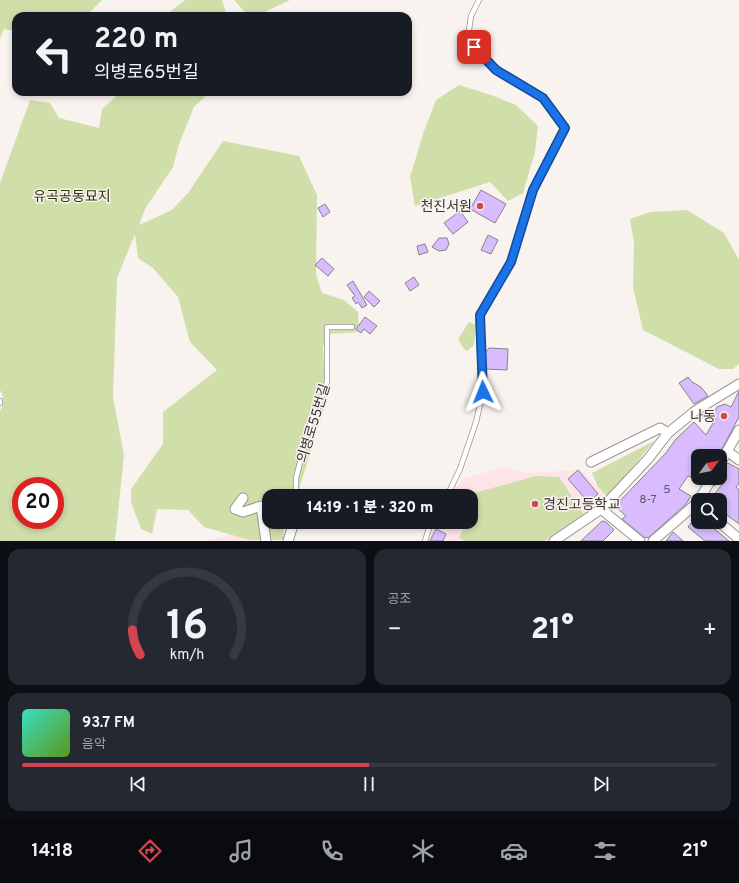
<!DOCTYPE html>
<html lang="ko">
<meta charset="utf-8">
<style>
body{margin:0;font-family:Overpass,"Noto Sans KR",sans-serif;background:#242831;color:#f1f3f6;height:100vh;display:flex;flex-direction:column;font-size:15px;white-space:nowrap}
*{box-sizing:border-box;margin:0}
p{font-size:13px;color:#9ea1a6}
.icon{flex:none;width:22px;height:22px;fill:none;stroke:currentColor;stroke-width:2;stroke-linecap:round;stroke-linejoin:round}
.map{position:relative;height:541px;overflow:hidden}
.drawer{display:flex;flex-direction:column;gap:8px;padding:8px;background:#0d0f14;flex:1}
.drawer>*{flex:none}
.banner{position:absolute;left:12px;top:12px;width:400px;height:84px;border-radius:12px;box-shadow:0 2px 6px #0003;background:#171b24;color:#f1f3f6;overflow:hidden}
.needle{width:26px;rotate:58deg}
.controls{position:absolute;left:691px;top:449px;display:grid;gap:8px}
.controls a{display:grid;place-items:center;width:36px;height:36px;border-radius:8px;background:#171b24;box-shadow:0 2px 6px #0003;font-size:20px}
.speed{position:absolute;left:12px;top:477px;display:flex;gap:8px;font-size:20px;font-weight:700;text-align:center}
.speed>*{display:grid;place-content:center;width:52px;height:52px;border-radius:50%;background:#171b24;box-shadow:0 2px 6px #0003;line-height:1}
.speed .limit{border:6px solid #d22;background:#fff;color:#111}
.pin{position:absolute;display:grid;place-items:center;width:34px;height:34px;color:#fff;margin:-17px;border-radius:8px;box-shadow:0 2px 6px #0006}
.me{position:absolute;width:44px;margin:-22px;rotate:358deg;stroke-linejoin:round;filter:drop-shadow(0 0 3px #0008)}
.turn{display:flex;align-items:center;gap:14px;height:84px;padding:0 16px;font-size:18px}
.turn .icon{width:52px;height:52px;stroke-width:2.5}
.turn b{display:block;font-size:28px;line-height:34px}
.big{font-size:30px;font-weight:800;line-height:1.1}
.drawer .widget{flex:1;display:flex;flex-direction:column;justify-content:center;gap:6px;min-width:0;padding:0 14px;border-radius:12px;background:#242831}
.drawer .dial{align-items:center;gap:0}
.dial svg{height:104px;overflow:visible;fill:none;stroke:#363941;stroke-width:7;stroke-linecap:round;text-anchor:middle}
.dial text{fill:#f1f3f6;stroke:none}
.song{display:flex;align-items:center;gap:12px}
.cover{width:48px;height:48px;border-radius:6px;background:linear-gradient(135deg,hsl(170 70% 55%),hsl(90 70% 35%))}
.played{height:4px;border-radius:2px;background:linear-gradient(90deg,#d44350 50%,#363941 50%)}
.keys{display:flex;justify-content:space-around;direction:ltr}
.heat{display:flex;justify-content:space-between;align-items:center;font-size:22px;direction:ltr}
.drawer .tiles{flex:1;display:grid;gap:8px;grid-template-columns:1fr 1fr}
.widget:last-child{grid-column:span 2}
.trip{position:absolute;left:262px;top:489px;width:216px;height:40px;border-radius:12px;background:#171b24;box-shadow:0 2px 6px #0003;font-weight:800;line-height:40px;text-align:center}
.tab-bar{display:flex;height:64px;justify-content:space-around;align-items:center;background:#090b0e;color:#9ea1a6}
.tab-bar .icon{width:28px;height:28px}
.tab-bar .active{color:#d44350}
.tab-bar b{font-size:18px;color:#f1f3f6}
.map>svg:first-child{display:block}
.education{fill:#fee3e8}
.green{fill:#d0deaa;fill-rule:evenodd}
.building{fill:#d8bcfd;stroke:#868489}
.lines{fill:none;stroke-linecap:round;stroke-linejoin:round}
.service-casing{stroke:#9c9693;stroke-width:6}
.minor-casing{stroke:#9c9693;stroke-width:11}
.service{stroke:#fff;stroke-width:4.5}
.minor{stroke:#fff;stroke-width:9}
.route-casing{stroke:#114b97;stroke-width:10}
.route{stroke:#1a73e8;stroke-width:7}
.poi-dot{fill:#d44350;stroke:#f9f3f0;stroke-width:1.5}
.labels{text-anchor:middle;stroke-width:3;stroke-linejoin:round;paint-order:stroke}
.number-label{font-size:12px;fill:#5f5766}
.park-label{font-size:14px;fill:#2c3601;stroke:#f9f3f0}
.poi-label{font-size:14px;fill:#373533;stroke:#f9f3f0;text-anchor:end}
.street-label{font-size:14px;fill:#373533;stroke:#f9f3f0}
</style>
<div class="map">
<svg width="739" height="541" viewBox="0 0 739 541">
<rect width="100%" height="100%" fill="#f9f3f0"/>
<g class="education">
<polygon points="505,467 527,473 581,470 608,497 591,511 547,541 424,541 434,522 471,522 471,496 451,496 462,479"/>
<polygon points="242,531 253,541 208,541"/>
</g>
<g class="green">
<polygon points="0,0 102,0 86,16 16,16 16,31 4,29 0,38"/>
<polygon points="185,0 222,0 227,16 165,16"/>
<polygon points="234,0 290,0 256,16 248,16"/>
<polygon points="459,85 491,95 516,105 538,126 535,152 523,193 508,201 490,182 415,206 410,177 424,131 436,100"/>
<path d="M121 92H210L194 107 179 144 173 167 145 209 139 225 172 210 188 193 223 141 299 156 317 195 316 275 322 293 344 300 358 312 359 332 329 334 323 347 325 384V404L297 496H269V522H283L284 540H250L204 527 188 510 157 509 152 534 141 529 131 502V489L163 444V412L217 370 190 342 178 297 153 268 138 258 135 234 117 278 113 397 124 455 115 541H0V411C4 405 4 396 0 390V183L30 100 50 103 59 118 99 128 102 109ZM21 486H55V520H21Z"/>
<polygon points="687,210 724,233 739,260 739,364 733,369 719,369 643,330 633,287 634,243 630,219 650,212"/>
<polygon points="469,322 476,325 474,345 467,351 464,349 458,339"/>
<polygon points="654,441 608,497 598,487 592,473"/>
<polygon points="536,476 559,477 584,515 544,541 466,541 459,538 466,522 471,522 471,499 474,493"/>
</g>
<g class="building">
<polygon points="481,190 506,204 495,223 470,209"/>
<polygon points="325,204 330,212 323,217 318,208"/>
<polygon points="460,211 468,222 453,234 444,223"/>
<polygon points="488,235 498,240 491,254 481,250"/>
<polygon points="439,238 447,238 449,244 446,250 439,251 432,247"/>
<polygon points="425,244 428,252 419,255 417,246"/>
<polygon points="322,258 334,269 328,276 315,265"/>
<polygon points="414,277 419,285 410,291 405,283"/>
<polygon points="353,281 367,305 362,308 358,302 356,304 352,298 355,296 347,285"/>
<polygon points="369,291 380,301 374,307 364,297"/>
<polygon points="365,317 377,326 370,334 364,329 361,333 356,329"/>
<polygon points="489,348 508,349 507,370 486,369 485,353"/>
<polygon points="688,377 692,382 701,387 708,396 694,404 679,383"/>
<polygon points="739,391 739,417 718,456 698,456 698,477 692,473 691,477 688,476 679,489 691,496 686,504 648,538 647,537 645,538 622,519 626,516 615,506 665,454 676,439 694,422 706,435 716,418 712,416 717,407 725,404 731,407"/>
<polygon points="728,463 739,469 739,484 736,487 739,490 739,524 720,510 720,500 710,500 727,478 726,477 714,486 718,478 720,478 720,474"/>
<polygon points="578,470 598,494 588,502 568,479"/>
<polygon points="698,514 698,522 706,522 729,541 705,541 688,527"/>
<polygon points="602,521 606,522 614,530 603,541 581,541"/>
<polygon points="436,529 446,534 443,541 430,541"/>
<polygon points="673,532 683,541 666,541"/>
</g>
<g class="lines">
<defs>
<g id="service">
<polyline points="0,401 0,403"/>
<polyline points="296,496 296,478 310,424 318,408 327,382 327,327 352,327"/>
<polyline points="447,496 460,469 476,422 483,392 480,315 511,262 533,190 565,128 543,98 496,70 474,47 468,37 471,16 479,0"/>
<polyline points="425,541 431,522"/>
</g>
<g id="minor">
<polyline points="727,451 739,460"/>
<polyline points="591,462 660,428 668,433"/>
<polyline points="720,464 739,430"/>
<polyline points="243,498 235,509 243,512 261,506 266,541"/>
<polyline points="699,500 712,478"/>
<polyline points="601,509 640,541"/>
<polyline points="719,522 739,539"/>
<polyline points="288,541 294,522"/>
<polyline points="554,541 601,509 648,459 668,433 695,411 739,384"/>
<polyline points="653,541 698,502"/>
</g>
</defs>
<use href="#service" class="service-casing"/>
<use href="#minor" class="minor-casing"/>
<use href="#service" class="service"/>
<use href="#minor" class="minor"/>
</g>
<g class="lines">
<defs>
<polyline id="route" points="474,47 496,70 543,98 565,128 533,190 511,262 480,315 483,392"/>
</defs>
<use href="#route" class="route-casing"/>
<use href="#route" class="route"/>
</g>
<g class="poi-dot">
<circle cx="480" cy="206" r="4"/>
<circle cx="724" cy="416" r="4"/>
<circle cx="535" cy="504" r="4"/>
</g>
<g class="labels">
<g class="number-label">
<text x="667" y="493">5</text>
<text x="648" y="503">8-7</text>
</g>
<g class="park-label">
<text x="72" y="201">유곡공동묘지</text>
</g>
<g class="poi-label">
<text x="472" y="211">천진서원</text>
<text x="716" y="421">나동</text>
<text x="543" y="509" text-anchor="start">경진고등학교</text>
</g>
<g class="street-label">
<text transform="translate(313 423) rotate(-73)" y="5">의병로55번길</text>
</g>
</g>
</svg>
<div class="controls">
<a><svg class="needle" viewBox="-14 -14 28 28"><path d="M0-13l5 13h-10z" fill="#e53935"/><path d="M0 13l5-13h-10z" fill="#9ea1a6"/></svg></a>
<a><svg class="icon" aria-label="search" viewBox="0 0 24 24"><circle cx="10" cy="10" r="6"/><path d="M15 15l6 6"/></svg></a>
</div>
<div class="speed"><div class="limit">20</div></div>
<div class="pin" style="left:474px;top:47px;background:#d93025"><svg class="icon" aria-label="arrive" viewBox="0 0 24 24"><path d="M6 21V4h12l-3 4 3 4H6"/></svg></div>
<svg class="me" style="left:483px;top:392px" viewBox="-20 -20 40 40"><path d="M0-17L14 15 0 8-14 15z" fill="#1a73e8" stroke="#fff" stroke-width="4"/></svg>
<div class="trip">14:19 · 1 분 · 320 m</div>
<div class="banner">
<div class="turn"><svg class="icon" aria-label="left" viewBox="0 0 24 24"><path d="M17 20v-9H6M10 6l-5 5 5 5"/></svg><div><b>220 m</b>의병로65번길</div></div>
</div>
</div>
<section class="drawer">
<div class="tiles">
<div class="widget dial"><svg viewBox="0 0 100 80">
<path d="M14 69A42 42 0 1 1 86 69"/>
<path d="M14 69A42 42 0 0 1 8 50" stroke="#d44350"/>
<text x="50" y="56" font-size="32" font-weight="700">16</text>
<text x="50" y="72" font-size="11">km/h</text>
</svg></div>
<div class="widget"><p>공조</p>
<div class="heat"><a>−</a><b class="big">21°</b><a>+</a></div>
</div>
<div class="widget">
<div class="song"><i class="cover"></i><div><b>93.7 FM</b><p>음악</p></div></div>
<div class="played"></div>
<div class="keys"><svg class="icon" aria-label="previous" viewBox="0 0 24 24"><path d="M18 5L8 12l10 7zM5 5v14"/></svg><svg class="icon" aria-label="pause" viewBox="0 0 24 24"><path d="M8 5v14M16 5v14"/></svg><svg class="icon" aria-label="next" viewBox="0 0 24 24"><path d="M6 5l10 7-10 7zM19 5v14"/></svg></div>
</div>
</div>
</section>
<nav class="tab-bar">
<b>14:18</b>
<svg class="icon active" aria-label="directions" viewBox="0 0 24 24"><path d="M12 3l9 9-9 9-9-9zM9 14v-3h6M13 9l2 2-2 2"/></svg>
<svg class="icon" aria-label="music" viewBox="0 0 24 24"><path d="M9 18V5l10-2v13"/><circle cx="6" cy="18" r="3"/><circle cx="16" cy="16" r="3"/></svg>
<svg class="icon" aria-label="phone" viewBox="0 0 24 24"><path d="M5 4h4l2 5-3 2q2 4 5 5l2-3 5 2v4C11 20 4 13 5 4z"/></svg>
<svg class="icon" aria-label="climate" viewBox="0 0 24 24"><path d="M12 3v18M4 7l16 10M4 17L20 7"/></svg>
<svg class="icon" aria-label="car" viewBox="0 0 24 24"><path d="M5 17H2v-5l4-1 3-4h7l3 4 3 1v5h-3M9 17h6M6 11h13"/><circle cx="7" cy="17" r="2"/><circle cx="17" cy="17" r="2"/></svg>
<svg class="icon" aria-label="filters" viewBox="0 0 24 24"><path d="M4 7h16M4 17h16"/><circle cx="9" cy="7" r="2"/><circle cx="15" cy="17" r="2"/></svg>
<b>21°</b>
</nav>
